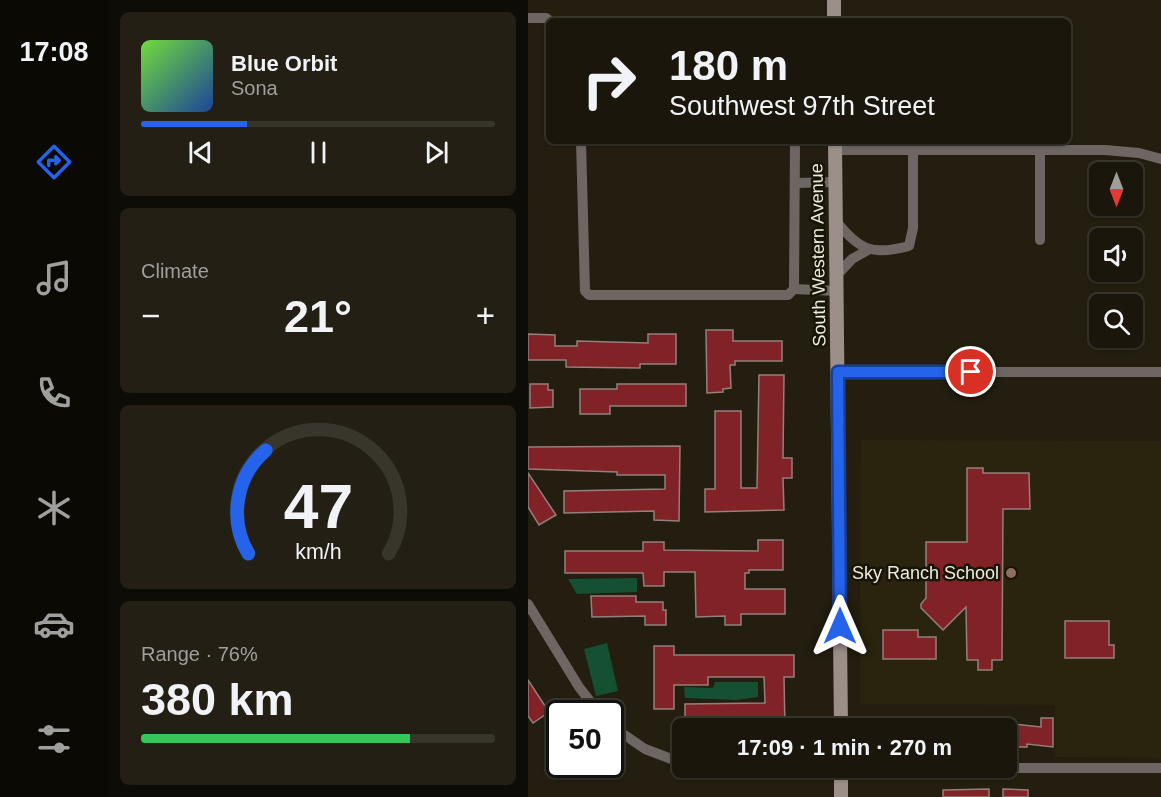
<!DOCTYPE html>
<meta charset="utf-8">
<style>
body{margin:0;font-family:Helvetica,sans-serif;background:#231f14;color:#f1f3f6;height:100vh;display:flex;flex-direction:column;font-size:22px;white-space:nowrap}
*{box-sizing:border-box;margin:0}
p{font-size:20px;color:#9f9f9d}
.icon{flex:none;width:33px;height:33px;fill:none;stroke:currentColor;stroke-width:2;stroke-linecap:round;stroke-linejoin:round}
.map{position:relative;flex:1;overflow:hidden}
.panel{display:flex;flex-direction:column;gap:12px;padding:12px;background:#0e0c06;width:420px}
.panel>*{flex:none}
.hud{position:absolute;left:18px;top:18px;width:525px;height:126px;border-radius:9px;box-shadow:0 2px 4px #0004,0 0 0 2px #38352c;background:#1a160b;color:#f1f3f6;overflow:hidden}
.needle{width:39px;rotate:180deg}
.fabs{position:absolute;left:561px;top:162px;display:grid;gap:12px}
.fabs a{display:grid;place-items:center;width:54px;height:54px;border-radius:9px;background:#1a160b;box-shadow:0 2px 4px #0004,0 0 0 2px #38352c;font-size:30px}
.speed{position:absolute;left:18px;top:700px;display:flex;gap:12px;font-size:30px;font-weight:700;text-align:center}
.speed>*{display:grid;place-content:center;width:78px;height:78px;border-radius:50%;background:#1a160b;box-shadow:0 2px 4px #0004,0 0 0 2px #38352c;line-height:1}
.speed .limit{border:3px solid #111;border-radius:9px;background:#fff;color:#111}
.pin{position:absolute;display:grid;place-items:center;width:51px;height:51px;color:#fff;margin:-26px;border:3px solid #fff;border-radius:50%;box-shadow:0 2px 6px #0007}
.me{position:absolute;width:66px;margin:-33px;rotate:0deg;stroke-linejoin:round;filter:drop-shadow(0 0 4px #0008)}
.turn{display:flex;align-items:center;gap:21px;height:126px;padding:0 24px;font-size:27px}
.turn .icon{width:78px;height:78px;stroke-width:2.5}
.turn b{display:block;font-size:42px;line-height:51px}
.big{font-size:45px;font-weight:700;line-height:1.1}
.panel .card{flex:1;display:flex;flex-direction:column;justify-content:center;gap:9px;min-width:0;padding:0 21px;border-radius:9px;background:#231f14}
.panel .dial{align-items:center;gap:0}
.dial svg{height:156px;overflow:visible;fill:none;stroke:#38352c;stroke-width:7;stroke-linecap:round;text-anchor:middle}
.dial text{fill:#f1f3f6;stroke:none}
.song{display:flex;align-items:center;gap:18px}
.cover{width:72px;height:72px;border-radius:9px;background:linear-gradient(135deg,hsl(100 70% 55%),hsl(220 70% 35%))}
.played{height:6px;border-radius:3px;background:linear-gradient(90deg,#2563eb 30%,#38352c 30%)}
.keys{display:flex;justify-content:space-around;direction:ltr}
.heat{display:flex;justify-content:space-between;align-items:center;font-size:33px;direction:ltr}
.charge{height:9px;border-radius:4px;background:linear-gradient(90deg,#34c759 76%,#38352c 0)}
.trip{position:absolute;left:144px;top:718px;width:345px;height:60px;border-radius:9px;background:#1a160b;box-shadow:0 2px 4px #0004,0 0 0 2px #38352c;font-weight:700;line-height:60px;text-align:center}
main{display:flex;flex:1;min-height:0}
.tab-bar{display:flex;flex-direction:column;width:108px;justify-content:space-around;align-items:center;background:#0a0904;color:#9f9f9d}
.tab-bar .icon{width:42px;height:42px}
.tab-bar .active{color:#2563eb}
.tab-bar b{font-size:27px;color:#f1f3f6}
.map>svg:first-child{display:block}
.built{fill:#2a230d}
.green{fill:#165032}
.building{fill:#812227;stroke:#957f7d;stroke-width:1.5}
.lines{fill:none;stroke-linecap:round;stroke-linejoin:round}
.street{stroke:#6e6662;stroke-width:10}
.secondary{stroke:#9c8f89;stroke-width:14}
.route-casing{stroke:#184099;stroke-width:15}
.route{stroke:#2563eb;stroke-width:10}
.education-dot{fill:#8d6e63;stroke:#191506;stroke-width:2}
.labels{text-anchor:middle;stroke-width:5;stroke-linejoin:round;paint-order:stroke}
.street-label{font-size:18px;fill:#eeebe1;stroke:#191506}
.poi-label{font-size:18px;fill:#eeebe1;stroke:#191506;text-anchor:end}
</style>
<main>
<nav class="tab-bar">
<b>17:08</b>
<svg class="icon active" aria-label="directions" viewBox="0 0 24 24"><path d="M12 3l9 9-9 9-9-9zM9 14v-3h6M13 9l2 2-2 2"/></svg>
<svg class="icon" aria-label="music" viewBox="0 0 24 24"><path d="M9 18V5l10-2v13"/><circle cx="6" cy="18" r="3"/><circle cx="16" cy="16" r="3"/></svg>
<svg class="icon" aria-label="phone" viewBox="0 0 24 24"><path d="M5 4h4l2 5-3 2q2 4 5 5l2-3 5 2v4C11 20 4 13 5 4z"/></svg>
<svg class="icon" aria-label="climate" viewBox="0 0 24 24"><path d="M12 3v18M4 7l16 10M4 17L20 7"/></svg>
<svg class="icon" aria-label="car" viewBox="0 0 24 24"><path d="M5 17H2v-5l4-1 3-4h7l3 4 3 1v5h-3M9 17h6M6 11h13"/><circle cx="7" cy="17" r="2"/><circle cx="17" cy="17" r="2"/></svg>
<svg class="icon" aria-label="filters" viewBox="0 0 24 24"><path d="M4 7h16M4 17h16"/><circle cx="9" cy="7" r="2"/><circle cx="15" cy="17" r="2"/></svg>
</nav>
<section class="panel">
<div class="card">
<div class="song"><i class="cover"></i><div><b>Blue Orbit</b><p>Sona</p></div></div>
<div class="played"></div>
<div class="keys"><svg class="icon" aria-label="previous" viewBox="0 0 24 24"><path d="M18 5L8 12l10 7zM5 5v14"/></svg><svg class="icon" aria-label="pause" viewBox="0 0 24 24"><path d="M8 5v14M16 5v14"/></svg><svg class="icon" aria-label="next" viewBox="0 0 24 24"><path d="M6 5l10 7-10 7zM19 5v14"/></svg></div>
</div>
<div class="card"><p>Climate</p>
<div class="heat"><a>−</a><b class="big">21°</b><a>+</a></div>
</div>
<div class="card dial"><svg viewBox="0 0 100 80">
<path d="M14 69A42 42 0 1 1 86 69"/>
<path d="M14 69A42 42 0 0 1 23 16" stroke="#2563eb"/>
<text x="50" y="56" font-size="32" font-weight="700">47</text>
<text x="50" y="72" font-size="11">km/h</text>
</svg></div>
<div class="card"><p>Range · 76%</p><b class="big">380 km</b><div class="charge"></div></div>
</section>
<div class="map">
<svg width="633" height="797" viewBox="0 0 633 797">
<rect width="100%" height="100%" fill="#231e0f"/>
<polygon class="built" points="333,440 633,441 633,758 527,757 527,705 332,704"/>
<g class="green">
<polygon points="109,578 109,592 49,594 40,579"/>
<polygon points="79,643 90,691 68,696 56,649"/>
<polygon points="187,682 230,682 230,697 208,700 157,698 156,687 185,688"/>
</g>
<g class="building">
<polygon points="178,330 205,330 205,341 254,341 254,361 207,361 207,365 202,365 203,388 195,389 195,392 179,393"/>
<polygon points="0,334 27,335 27,346 49,346 49,341 120,343 120,334 148,334 148,364 112,364 112,368 38,367 38,360 0,360"/>
<polygon points="231,375 256,375 255,458 264,458 264,478 255,478 256,510 177,512 177,489 187,489 187,411 213,411 213,488 229,488"/>
<polygon points="2,384 20,384 20,390 25,390 25,407 2,408"/>
<polygon points="89,384 158,384 158,406 82,406 82,414 52,414 52,389 89,389"/>
<polygon points="152,446 151,521 126,520 126,511 36,513 36,491 137,489 137,475 89,475 89,472 0,469 0,447"/>
<polygon points="439,468 455,468 455,473 501,473 502,509 475,509 474,660 464,660 464,670 450,670 450,660 439,660 438,607 415,630 393,608 393,604 398,598 398,542 439,542"/>
<polygon points="0,473 28,515 11,525 0,507"/>
<polygon points="230,540 255,540 255,570 221,570 221,573 217,573 217,589 257,589 257,614 213,614 213,625 197,625 197,616 168,617 167,572 136,572 136,586 116,586 115,573 37,573 37,551 115,551 115,542 136,542 136,550 230,551"/>
<polygon points="63,596 108,596 108,602 135,602 135,610 138,610 138,625 117,625 117,616 64,617"/>
<polygon points="537,621 581,621 581,645 586,645 586,658 537,658"/>
<polygon points="355,630 390,630 390,637 408,637 408,659 355,659"/>
<polygon points="126,646 146,646 146,655 266,655 266,677 256,677 257,729 237,728 237,724 157,724 157,704 237,703 236,677 180,677 180,685 146,685 146,709 126,709"/>
<polygon points="0,680 21,712 5,723 0,716"/>
<polygon points="513,718 525,718 525,747 499,744 499,747 478,747 478,723 513,727"/>
<polygon points="459,719 459,729 406,729 406,721"/>
<polygon points="461,789 461,797 415,797 415,790"/>
<polygon points="475,789 500,790 500,797 475,797"/>
</g>
<g class="lines">
<g class="street">
<polyline points="0,18 18,18 22,21"/>
<polyline points="53,141 57,291 61,295 260,295 266,289 267,141"/>
<polyline points="307,150 577,150 611,153 633,159"/>
<polyline points="268,183 308,182"/>
<path d="M308 221C331 250 344 256 381 246L385 228V141"/>
<polyline points="512,240 512,141"/>
<polyline points="309,275 324,259 340,250"/>
<polyline points="266,289 309,291"/>
<polyline points="310,372 633,372"/>
<polyline points="0,604 51,687 72,714"/>
<polyline points="82,725 117,749 154,763"/>
<polyline points="183,768 633,768"/>
</g>
<g class="secondary">
<polyline points="306,0 306,21"/>
<polyline points="307,141 313,729"/>
<polyline points="313,768 313,797"/>
</g>
</g>
<g class="lines">
<defs>
<polyline id="route" points="312,626 310,372 443,372"/>
</defs>
<use href="#route" class="route-casing"/>
<use href="#route" class="route"/>
</g>
<circle class="education-dot" cx="483" cy="573" r="6"/>
<g class="labels">
<g class="street-label">
<text transform="translate(290 255) rotate(-91)" y="6">South Western Avenue</text>
</g>
<g class="poi-label">
<text x="471" y="579">Sky Ranch School</text>
</g>
</g>
</svg>
<div class="fabs">
<a><svg class="needle" viewBox="-14 -14 28 28"><path d="M0-13l5 13h-10z" fill="#e53935"/><path d="M0 13l5-13h-10z" fill="#9f9f9d"/></svg></a>
<a><svg class="icon" aria-label="sound" viewBox="0 0 24 24"><path d="M4 9h4l5-4v14l-5-4H4zM17 9q2 3 0 6"/></svg></a>
<a><svg class="icon" aria-label="search" viewBox="0 0 24 24"><circle cx="10" cy="10" r="6"/><path d="M15 15l6 6"/></svg></a>
</div>
<div class="speed"><div class="limit">50</div></div>
<div class="pin" style="left:443px;top:372px;background:#d93025"><svg class="icon" aria-label="arrive" viewBox="0 0 24 24"><path d="M6 21V4h12l-3 4 3 4H6"/></svg></div>
<svg class="me" style="left:312px;top:626px" viewBox="-20 -20 40 40"><path d="M0-17L14 15 0 8-14 15z" fill="#2563eb" stroke="#fff" stroke-width="4"/></svg>
<div class="trip">17:09 · 1 min · 270 m</div>
<div class="hud">
<div class="turn"><svg class="icon" aria-label="right" viewBox="0 0 24 24"><path d="M7 20v-9h11M14 6l5 5-5 5"/></svg><div><b>180 m</b>Southwest 97th Street</div></div>
</div>
</div>
</main>
